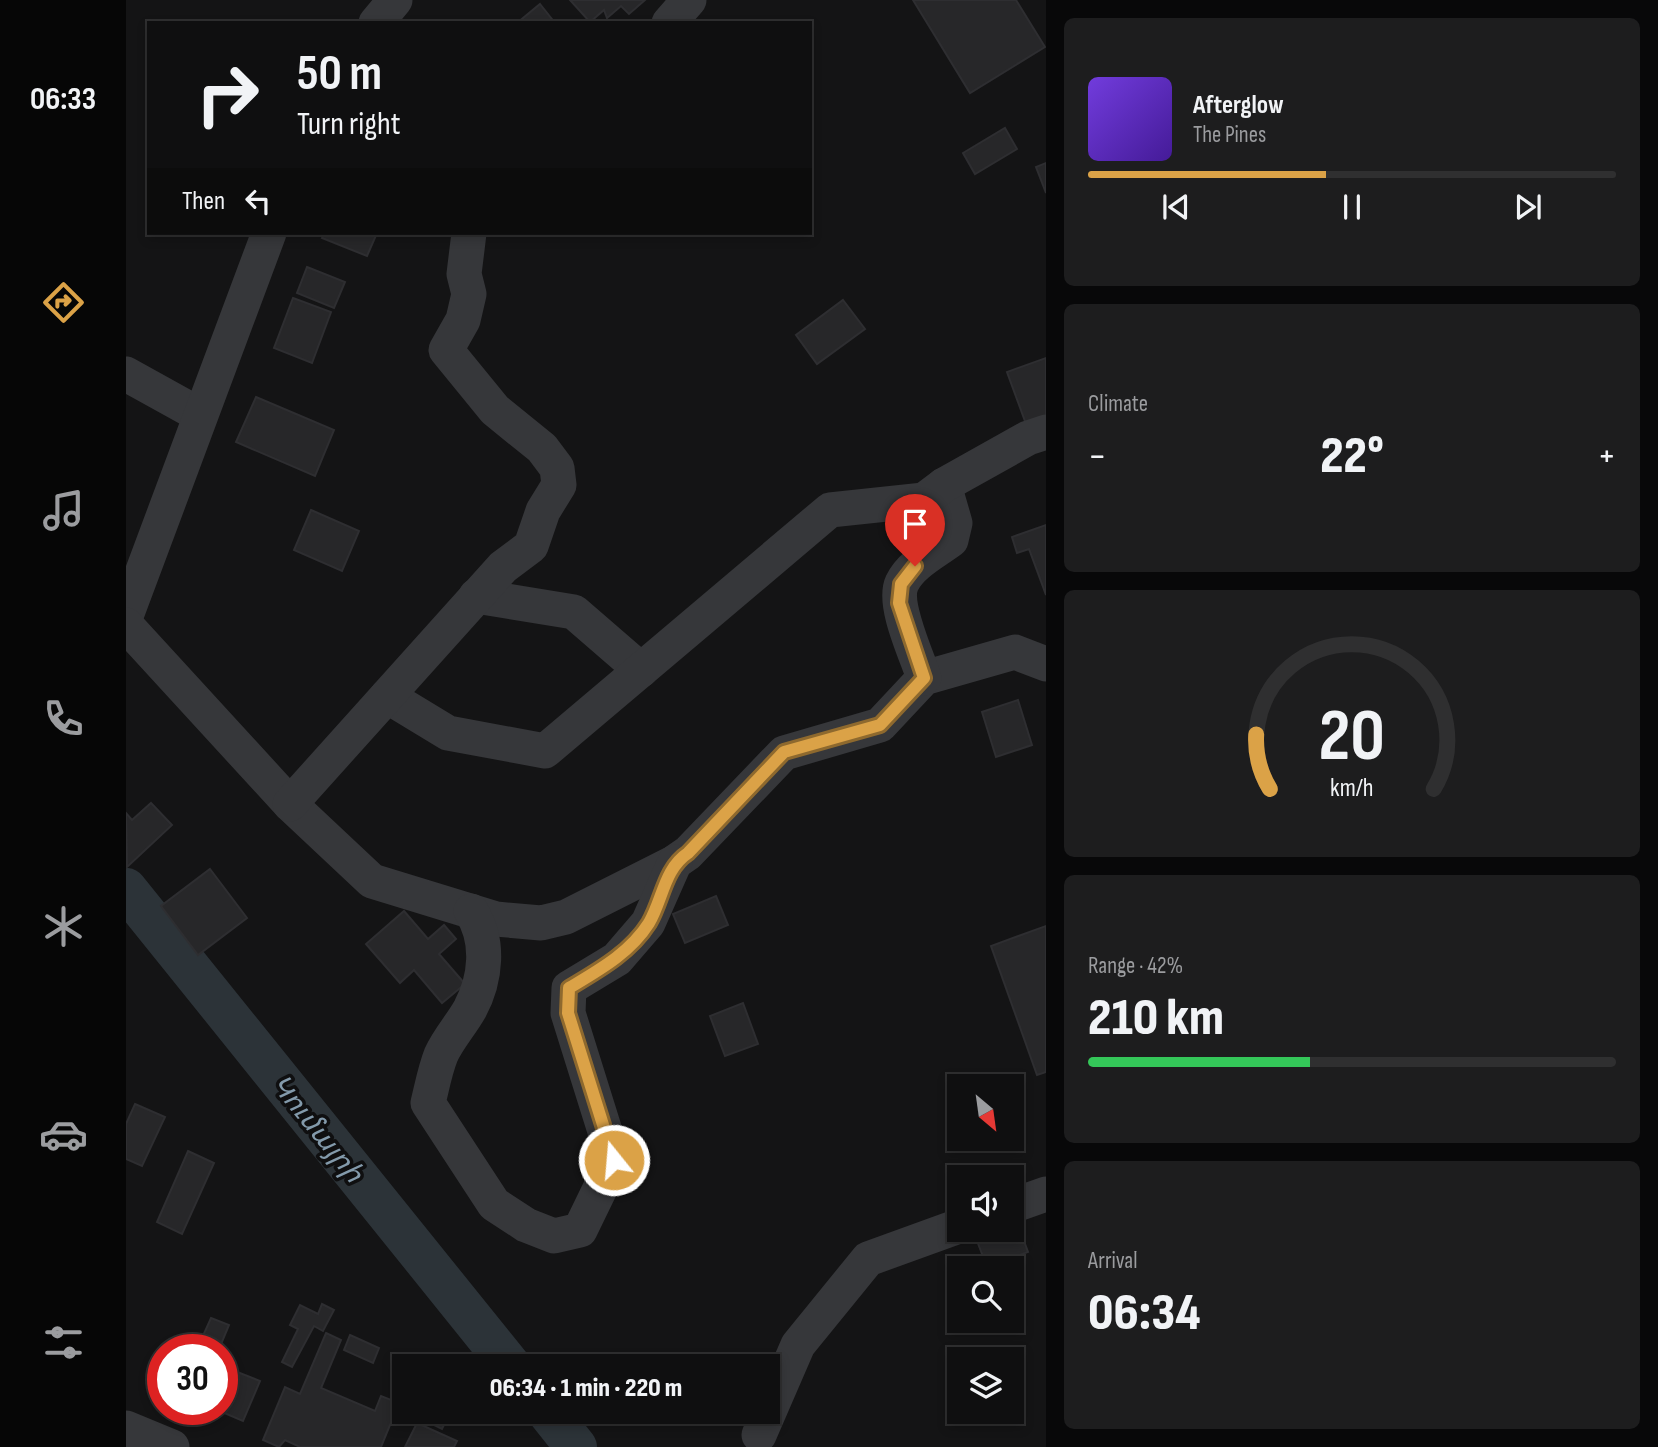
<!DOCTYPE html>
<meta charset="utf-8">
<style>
body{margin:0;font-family:"Sofia Sans Condensed","Noto Sans Armenian",sans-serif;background:#1d1d1e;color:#f1f3f6;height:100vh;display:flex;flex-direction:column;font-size:26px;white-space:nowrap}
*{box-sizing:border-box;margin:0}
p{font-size:23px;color:#9b9c9f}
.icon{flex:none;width:38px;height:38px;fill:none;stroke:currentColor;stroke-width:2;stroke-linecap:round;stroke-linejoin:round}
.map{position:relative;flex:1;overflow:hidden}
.side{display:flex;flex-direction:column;gap:18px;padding:18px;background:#080809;width:612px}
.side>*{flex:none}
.guide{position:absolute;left:21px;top:21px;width:665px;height:214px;border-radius:0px;box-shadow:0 4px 10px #0003,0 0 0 2px #2f2f30;background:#0f0f10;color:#f1f3f6;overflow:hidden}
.needle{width:46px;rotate:151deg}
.fabs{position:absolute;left:821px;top:1074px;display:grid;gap:14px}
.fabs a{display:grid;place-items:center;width:77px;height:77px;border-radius:0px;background:#0f0f10;box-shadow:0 4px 10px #0003,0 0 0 2px #2f2f30;font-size:35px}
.speed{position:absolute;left:21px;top:1334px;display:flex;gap:14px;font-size:35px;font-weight:700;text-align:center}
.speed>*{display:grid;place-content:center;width:91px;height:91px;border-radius:50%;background:#0f0f10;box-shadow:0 4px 10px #0003,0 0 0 2px #2f2f30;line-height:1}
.speed .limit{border:10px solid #d22;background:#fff;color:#111}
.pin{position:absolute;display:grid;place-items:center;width:60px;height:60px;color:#fff;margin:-72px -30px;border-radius:50% 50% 50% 0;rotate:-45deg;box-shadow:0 0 7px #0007}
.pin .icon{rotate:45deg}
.me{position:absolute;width:77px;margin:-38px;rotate:343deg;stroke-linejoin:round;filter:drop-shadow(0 0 5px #0008)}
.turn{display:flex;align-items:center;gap:24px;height:147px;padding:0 35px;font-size:32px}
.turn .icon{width:91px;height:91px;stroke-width:2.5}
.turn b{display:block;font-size:49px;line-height:60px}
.then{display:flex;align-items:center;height:66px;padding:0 35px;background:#0003;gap:14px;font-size:26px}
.big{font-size:52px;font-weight:800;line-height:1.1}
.side .card{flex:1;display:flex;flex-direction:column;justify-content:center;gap:10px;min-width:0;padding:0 24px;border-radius:10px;background:#1d1d1e}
.side .dial{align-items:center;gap:0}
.dial svg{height:182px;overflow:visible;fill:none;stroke:#2f2f30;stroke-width:7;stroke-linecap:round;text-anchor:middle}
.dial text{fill:#f1f3f6;stroke:none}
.song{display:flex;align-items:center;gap:21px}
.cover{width:84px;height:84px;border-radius:10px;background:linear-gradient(135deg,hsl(260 70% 55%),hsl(260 70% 35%))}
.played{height:7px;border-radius:4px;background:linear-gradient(90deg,#dba247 45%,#2f2f30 45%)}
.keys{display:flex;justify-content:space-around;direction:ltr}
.heat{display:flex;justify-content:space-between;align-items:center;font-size:38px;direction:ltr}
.charge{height:10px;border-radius:5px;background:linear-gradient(90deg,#34c759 42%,#2f2f30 0)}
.trip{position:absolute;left:266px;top:1354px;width:388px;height:70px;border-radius:0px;background:#0f0f10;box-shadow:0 4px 10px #0003,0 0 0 2px #2f2f30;font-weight:800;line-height:70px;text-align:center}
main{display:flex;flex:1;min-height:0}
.menu{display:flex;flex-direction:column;width:126px;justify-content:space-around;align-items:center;background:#060606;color:#9b9c9f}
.menu .icon{width:49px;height:49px}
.menu .selected{color:#dba247}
.menu b{font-size:32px;color:#f1f3f6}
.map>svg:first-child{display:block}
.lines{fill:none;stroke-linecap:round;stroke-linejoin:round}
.river{stroke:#2c3338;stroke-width:42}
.building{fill:#272729;stroke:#2e2e31;stroke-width:2}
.minor{stroke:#36373a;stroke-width:35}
.route-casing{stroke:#8e692e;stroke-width:18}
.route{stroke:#dba247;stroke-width:12}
.labels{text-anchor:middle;stroke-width:7;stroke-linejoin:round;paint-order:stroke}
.water-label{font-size:28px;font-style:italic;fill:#839aab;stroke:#0f0f10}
</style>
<main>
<nav class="menu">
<b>06:33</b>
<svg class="icon selected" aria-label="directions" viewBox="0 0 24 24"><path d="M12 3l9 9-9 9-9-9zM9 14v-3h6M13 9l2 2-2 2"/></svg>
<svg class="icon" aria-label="music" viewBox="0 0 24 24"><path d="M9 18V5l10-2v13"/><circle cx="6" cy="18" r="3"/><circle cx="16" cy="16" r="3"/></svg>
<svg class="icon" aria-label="phone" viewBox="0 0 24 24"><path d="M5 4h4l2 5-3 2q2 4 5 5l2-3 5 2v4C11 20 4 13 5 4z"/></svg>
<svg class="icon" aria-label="climate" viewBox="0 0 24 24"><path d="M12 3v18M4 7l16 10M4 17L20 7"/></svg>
<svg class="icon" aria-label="car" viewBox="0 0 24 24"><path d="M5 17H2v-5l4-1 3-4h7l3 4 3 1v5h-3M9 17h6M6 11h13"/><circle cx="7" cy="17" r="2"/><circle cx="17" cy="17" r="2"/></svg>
<svg class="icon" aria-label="filters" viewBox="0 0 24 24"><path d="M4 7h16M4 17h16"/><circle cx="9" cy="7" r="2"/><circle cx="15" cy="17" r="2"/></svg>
</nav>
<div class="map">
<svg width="920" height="1447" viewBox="0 0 920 1447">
<rect width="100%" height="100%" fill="#141415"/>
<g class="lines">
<g class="river">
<polyline points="0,889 385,1367"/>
<polyline points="422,1412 450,1447"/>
</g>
</g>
<g class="building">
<polygon points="444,0 519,0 503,14 495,6 481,18 478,10 464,22"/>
<polygon points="787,0 890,0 919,47 844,93"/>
<polygon points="414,4 429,23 391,23"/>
<polygon points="879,128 891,149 849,174 837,153"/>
<polygon points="920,163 920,193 910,167"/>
<polygon points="199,233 251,233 241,256 196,238"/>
<polygon points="181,267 219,282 208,308 171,293"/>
<polygon points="167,298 205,312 186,363 148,348"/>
<polygon points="717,300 739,329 691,364 670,335"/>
<polygon points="920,358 920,417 900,424 881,372"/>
<polygon points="130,397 208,430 189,476 110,442"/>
<polygon points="185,510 233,531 216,571 168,550"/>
<polygon points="920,525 920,595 903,549 891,553 886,537"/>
<polygon points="892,700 906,745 870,757 856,712"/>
<polygon points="25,803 46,825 1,867 0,813 6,820"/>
<polygon points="84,869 121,918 72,955 35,906"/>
<polygon points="590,896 602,925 559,943 547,914"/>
<polygon points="278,911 302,939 318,925 330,939 313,954 339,984 316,1003 288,970 274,983 240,944"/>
<polygon points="920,926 920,1072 911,1075 865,946"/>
<polygon points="617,1003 632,1044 599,1056 584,1016"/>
<polygon points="9,1104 39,1117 16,1166 0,1159 0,1124"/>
<polygon points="62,1151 88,1163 56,1234 31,1222"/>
<polygon points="889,1217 902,1252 861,1267 848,1233 886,1230 886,1219"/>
<polygon points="196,1304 208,1310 197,1331 188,1326 166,1367 156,1362 172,1329 164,1325 174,1305 192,1314"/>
<polygon points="85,1318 103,1325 93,1349 46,1349 51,1338 72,1347"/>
<polygon points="200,1333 215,1340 195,1388 249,1411 255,1396 273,1403 255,1447 174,1447 159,1440 153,1447 137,1440 159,1387 174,1394"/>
<polygon points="224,1335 253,1348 247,1363 218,1350"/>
<polygon points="96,1366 134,1381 117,1421 89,1409 96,1409"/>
<polygon points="297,1412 322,1412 324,1413 316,1429 294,1418"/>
<polygon points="291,1423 331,1441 328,1447 279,1447"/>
</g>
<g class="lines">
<g class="minor">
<polyline points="250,23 269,0"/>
<polyline points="543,23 563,0"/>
<polyline points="0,374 74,415"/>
<polyline points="350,596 448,612 515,670"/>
<polyline points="0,616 143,233"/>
<polyline points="0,625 164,804 246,881 370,919 415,923 440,917 549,862 562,853 658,753 754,725 798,678 889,652 920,664"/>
<path d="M798 678C791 656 766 604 776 583 785 564 809 552 825 540L829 523 818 485"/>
<polyline points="261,696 322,733 419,751 704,510 798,500 818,485 902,438 920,432"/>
<polyline points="164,804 377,567 405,546 417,511 433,485 431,468 416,448 369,410 320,350 337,320 343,294 338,274 343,233"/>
<path d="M345 911C364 941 360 979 344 1009 335 1025 322 1039 315 1055 309 1070 306 1087 302 1103L368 1204 400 1225 428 1236 454 1230 488 1160 442 1013 443 988 491 959 522 923 549 862"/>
<polyline points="886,1206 920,1194"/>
<polyline points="0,1428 46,1447"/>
<polyline points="633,1435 672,1345 742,1259 833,1226"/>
</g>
</g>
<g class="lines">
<defs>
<path id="route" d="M488 1160 442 1013 443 988C473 970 504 953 523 923 537 899 538 869 562 853L658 752 754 725 798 678 773 603 775 584 789 566"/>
</defs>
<use href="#route" class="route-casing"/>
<use href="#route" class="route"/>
</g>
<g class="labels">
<g class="water-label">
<text transform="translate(192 1128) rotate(51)" y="10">Կումայրի</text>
</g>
</g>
</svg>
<div class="fabs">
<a><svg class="needle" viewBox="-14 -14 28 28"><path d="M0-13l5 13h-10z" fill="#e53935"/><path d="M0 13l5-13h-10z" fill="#9b9c9f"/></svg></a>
<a><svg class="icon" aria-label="sound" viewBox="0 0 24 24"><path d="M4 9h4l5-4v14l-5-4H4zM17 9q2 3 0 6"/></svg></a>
<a><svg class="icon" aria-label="search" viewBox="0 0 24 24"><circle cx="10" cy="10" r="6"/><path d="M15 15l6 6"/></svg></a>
<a><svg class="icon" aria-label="layers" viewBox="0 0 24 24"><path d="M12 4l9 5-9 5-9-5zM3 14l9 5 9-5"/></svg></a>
</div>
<div class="speed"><div class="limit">30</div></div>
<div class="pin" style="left:789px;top:566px;background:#d93025"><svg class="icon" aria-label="arrive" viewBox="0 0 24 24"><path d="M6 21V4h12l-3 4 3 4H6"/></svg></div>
<svg class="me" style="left:488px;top:1160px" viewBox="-20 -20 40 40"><circle r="17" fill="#dba247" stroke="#fff" stroke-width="3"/><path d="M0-11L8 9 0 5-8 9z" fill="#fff"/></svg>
<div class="trip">06:34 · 1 min · 220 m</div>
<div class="guide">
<div class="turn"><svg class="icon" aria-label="right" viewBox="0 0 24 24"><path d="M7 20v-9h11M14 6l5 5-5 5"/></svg><div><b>50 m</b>Turn right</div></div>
<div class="then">Then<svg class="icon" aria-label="left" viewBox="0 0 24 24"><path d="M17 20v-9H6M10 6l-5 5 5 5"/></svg></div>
</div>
</div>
<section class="side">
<div class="card">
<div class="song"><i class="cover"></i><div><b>Afterglow</b><p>The Pines</p></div></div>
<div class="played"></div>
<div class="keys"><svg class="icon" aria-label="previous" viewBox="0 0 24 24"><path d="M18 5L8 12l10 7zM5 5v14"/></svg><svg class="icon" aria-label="pause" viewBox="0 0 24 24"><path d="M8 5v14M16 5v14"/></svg><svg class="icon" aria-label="next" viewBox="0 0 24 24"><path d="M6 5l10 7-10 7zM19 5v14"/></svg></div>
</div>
<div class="card"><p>Climate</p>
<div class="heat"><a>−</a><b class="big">22°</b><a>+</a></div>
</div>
<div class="card dial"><svg viewBox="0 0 100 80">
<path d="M14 69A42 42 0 1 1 86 69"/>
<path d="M14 69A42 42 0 0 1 8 45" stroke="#dba247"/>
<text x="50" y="56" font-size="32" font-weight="700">20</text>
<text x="50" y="72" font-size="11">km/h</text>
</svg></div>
<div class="card"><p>Range · 42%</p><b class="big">210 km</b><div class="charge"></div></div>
<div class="card"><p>Arrival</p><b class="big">06:34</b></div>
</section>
</main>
